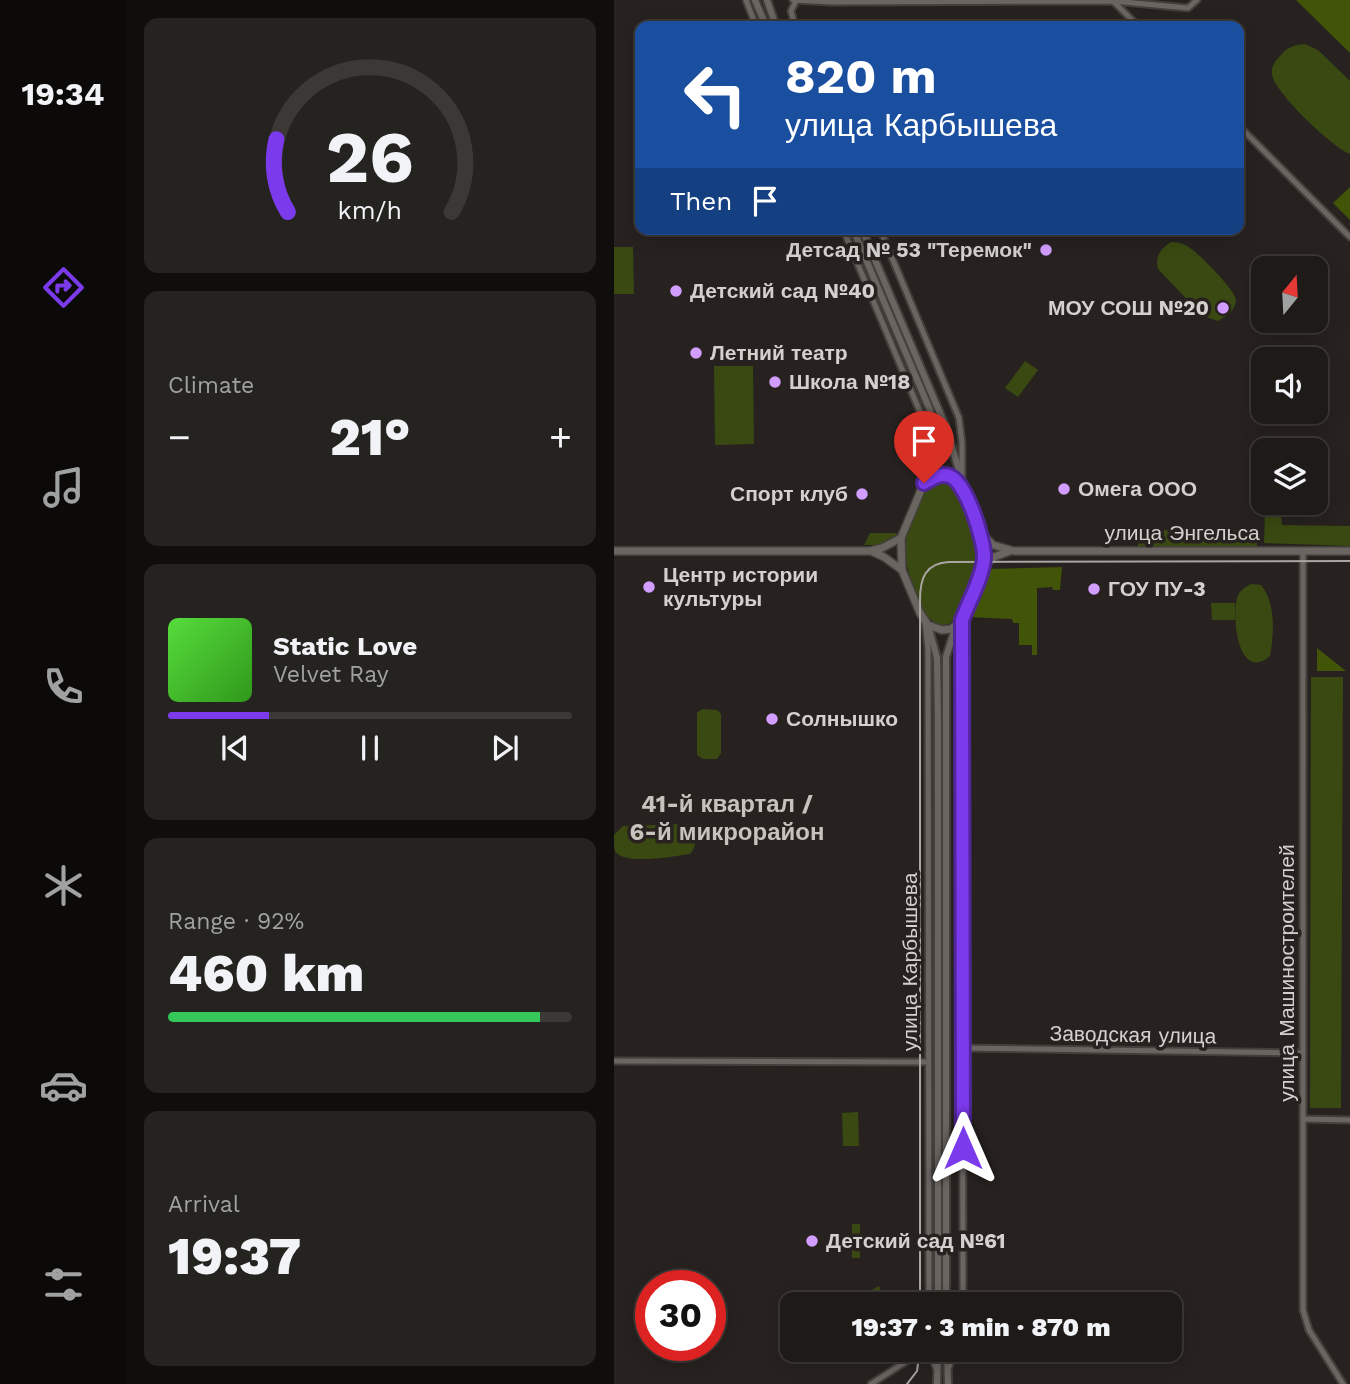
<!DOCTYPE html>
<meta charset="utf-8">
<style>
body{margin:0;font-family:"Work Sans",sans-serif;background:#252320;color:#f1f3f6;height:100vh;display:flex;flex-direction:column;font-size:26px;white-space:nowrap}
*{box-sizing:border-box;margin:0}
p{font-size:23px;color:#a0a1a1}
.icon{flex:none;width:38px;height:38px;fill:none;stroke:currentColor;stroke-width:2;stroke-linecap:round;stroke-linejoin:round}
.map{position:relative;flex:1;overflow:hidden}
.side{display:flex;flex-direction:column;gap:18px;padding:18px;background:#100e0d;width:488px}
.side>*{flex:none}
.banner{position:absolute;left:21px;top:21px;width:609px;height:214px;border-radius:14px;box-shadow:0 4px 18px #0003,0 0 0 2px #3b3836;background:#1a4fa0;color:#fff;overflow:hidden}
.needle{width:46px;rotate:18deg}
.fabs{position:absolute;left:637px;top:256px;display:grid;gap:14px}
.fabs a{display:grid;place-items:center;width:77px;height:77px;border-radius:14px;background:#1d1a17;box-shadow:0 4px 18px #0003,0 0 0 2px #3b3836;font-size:35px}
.speed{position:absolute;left:21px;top:1270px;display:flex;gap:14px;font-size:35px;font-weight:700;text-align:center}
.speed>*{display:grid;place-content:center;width:91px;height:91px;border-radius:50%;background:#1d1a17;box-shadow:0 4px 18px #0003,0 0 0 2px #3b3836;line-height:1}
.speed .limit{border:10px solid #d22;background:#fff;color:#111}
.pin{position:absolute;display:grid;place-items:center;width:60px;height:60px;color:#fff;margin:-72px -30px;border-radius:50% 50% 50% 0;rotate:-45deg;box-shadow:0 0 7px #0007}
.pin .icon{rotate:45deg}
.me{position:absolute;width:77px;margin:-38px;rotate:0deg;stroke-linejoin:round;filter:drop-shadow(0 0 5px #0008)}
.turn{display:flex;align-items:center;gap:24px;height:147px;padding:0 35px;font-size:32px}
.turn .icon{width:91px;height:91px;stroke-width:2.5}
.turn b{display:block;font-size:49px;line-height:60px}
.then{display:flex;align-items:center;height:66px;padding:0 35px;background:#0003;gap:14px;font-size:26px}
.big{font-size:52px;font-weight:800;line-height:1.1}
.side .widget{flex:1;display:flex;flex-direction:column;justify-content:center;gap:10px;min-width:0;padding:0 24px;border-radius:14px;background:#252320}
.side .dial{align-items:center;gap:0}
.dial svg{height:182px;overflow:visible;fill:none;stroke:#3b3836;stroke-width:7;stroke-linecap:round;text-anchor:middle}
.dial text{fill:#f1f3f6;stroke:none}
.song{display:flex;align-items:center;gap:21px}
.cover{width:84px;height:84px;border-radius:10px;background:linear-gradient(135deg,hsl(110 70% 55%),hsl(110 70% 35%))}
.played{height:7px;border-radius:4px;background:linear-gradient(90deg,#7c3aed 25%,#3b3836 25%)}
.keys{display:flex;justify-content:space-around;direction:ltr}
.heat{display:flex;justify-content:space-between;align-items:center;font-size:38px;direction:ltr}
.charge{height:10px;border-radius:5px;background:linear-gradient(90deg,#34c759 92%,#3b3836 0)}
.trip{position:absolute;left:166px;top:1292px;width:402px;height:70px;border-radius:14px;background:#1d1a17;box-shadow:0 4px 18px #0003,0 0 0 2px #3b3836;font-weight:800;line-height:70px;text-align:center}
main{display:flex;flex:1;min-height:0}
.dock{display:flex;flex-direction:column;width:126px;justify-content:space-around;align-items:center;background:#0c0a09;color:#a0a1a1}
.dock .icon{width:49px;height:49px}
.dock .current{color:#7c3aed}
.dock b{font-size:32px;color:#f1f3f6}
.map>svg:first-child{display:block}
.green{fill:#3a4911}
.forest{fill:#415407}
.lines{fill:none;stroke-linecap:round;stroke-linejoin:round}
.minor-casing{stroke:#433f3b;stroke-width:9}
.tertiary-casing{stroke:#433f3b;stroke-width:10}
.secondary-casing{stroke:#433f3b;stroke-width:10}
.minor{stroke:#6b6561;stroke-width:5}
.tertiary{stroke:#6b6561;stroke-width:6}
.secondary{stroke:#6b6561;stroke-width:7}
.tram{stroke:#a9a5a3;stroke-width:2}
.route-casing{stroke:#51269a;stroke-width:18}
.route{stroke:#7c3aed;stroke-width:12}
.poi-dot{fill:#d19dfe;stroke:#27221f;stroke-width:2.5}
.labels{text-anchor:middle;stroke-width:7;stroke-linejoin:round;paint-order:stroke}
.poi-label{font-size:21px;font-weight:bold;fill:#d4d0ce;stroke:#27221f;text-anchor:start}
.street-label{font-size:21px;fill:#d4d0ce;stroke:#27221f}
.quarter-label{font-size:24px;font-weight:bold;fill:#c8c2bd;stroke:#27221f}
</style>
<main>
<nav class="dock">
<b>19:34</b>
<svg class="icon current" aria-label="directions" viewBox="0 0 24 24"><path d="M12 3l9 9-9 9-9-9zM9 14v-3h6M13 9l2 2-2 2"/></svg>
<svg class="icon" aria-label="music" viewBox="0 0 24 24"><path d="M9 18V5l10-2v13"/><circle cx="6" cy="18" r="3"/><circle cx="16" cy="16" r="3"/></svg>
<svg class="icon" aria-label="phone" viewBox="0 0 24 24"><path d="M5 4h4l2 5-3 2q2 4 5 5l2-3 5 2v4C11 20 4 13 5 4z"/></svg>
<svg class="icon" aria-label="climate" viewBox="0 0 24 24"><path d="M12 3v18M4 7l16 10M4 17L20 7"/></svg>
<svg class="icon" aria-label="car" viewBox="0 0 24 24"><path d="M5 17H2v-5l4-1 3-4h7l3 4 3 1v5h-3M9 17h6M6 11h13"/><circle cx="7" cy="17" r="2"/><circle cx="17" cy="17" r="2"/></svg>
<svg class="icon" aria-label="filters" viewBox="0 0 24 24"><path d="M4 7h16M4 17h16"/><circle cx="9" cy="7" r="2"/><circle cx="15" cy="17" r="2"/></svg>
</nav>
<section class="side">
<div class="widget dial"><svg viewBox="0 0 100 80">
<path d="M14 69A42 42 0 1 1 86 69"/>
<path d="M14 69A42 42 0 0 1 9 37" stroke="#7c3aed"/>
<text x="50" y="56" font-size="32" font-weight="700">26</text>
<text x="50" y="72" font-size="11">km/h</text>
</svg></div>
<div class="widget"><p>Climate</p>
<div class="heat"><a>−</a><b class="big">21°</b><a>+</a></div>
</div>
<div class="widget">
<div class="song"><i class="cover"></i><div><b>Static Love</b><p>Velvet Ray</p></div></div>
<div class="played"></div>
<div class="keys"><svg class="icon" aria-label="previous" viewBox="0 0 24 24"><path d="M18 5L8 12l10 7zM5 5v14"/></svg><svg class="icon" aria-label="pause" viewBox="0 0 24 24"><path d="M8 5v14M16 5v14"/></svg><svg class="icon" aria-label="next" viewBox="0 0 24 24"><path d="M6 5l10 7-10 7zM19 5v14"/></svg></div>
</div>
<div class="widget"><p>Range · 92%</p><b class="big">460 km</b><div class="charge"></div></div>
<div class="widget"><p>Arrival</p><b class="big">19:37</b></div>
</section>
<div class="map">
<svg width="736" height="1384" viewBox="0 0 736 1384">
<rect width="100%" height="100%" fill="#27221f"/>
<g class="green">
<path d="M691 44 704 50 736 81V154C719 148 659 91 658 74 657 66 662 60 667 55 673 47 681 45 691 44Z"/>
<path d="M557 242C563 242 568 243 573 246 583 251 622 291 622 300 622 310 612 316 604 321L589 316 544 269C541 257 546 249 557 242Z"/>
<polygon points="0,247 19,247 20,294 0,294"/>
<polygon points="411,361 424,370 404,397 391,388"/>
<polygon points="100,366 139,366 140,444 101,445"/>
<path d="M327 480 335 482 342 489C349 506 360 525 364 544 367 559 360 576 354 590 350 600 346 617 336 623 309 638 289 563 291 544 293 527 306 506 312 489L318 483Z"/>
<polygon points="651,513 667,513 668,525 736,526 736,546 650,543"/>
<rect x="524" y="530" width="119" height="16"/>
<path d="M256 533H282L283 534C275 546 263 545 250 545Z"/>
<path d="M637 584 647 585C662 603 660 634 656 656 623 684 617 613 624 595 627 589 632 587 637 584Z"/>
<polygon points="597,603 621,603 621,620 598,620"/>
<polygon points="697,677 729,677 727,1108 696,1108"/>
<polygon points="88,709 103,710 107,714 107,753 103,759 89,759 83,755 83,713"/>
<path d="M73 824C83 833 85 843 76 854 61 856 9 866 1 851 0 847 0 839 0 835L9 826Z"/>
<polygon points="244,1112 245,1146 229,1146 228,1113"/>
<rect x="238" y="1224" width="8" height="34"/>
<polygon points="265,1286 267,1291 267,1304 248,1304 244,1297"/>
</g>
<g class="forest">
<polygon points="682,0 736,0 736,53"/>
<polygon points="736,187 736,220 719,203"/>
<polygon points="448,567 446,590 439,590 438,587 423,588 423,655 418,655 418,645 405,645 405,623 399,623 398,619 354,617 375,569"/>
<polygon points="703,648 732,671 703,671"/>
</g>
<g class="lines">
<defs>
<g id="minor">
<polyline points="132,0 142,26"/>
<polyline points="179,0 219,2 499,1 574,8 583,0"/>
<polyline points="499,1 524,26"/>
<polyline points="181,26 177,11 182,1"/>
<polyline points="625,126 736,237"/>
<polyline points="229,229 309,419 314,448 312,472"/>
<polyline points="266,229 345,418 348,443 348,478"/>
<polyline points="689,551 689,1310 695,1330 729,1384"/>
<polyline points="348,620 349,1304"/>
<polyline points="311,621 314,649 315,1304"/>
<polyline points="349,1048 689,1053"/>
<polyline points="0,1061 314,1062"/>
<polyline points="689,1119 736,1120"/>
<polyline points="315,1350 323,1370"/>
<polyline points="335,1367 341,1349"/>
<polyline points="257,1384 296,1359 318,1349"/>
</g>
<g id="tertiary">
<polyline points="141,0 152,26"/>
<polyline points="153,0 162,26"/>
<path d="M239 229 316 410C323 437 322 457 310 483"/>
<polyline points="248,229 331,425 345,470 346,482"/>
<polyline points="314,625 323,658 324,722 324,1304"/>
<polyline points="332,1304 332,657 342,626"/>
<polyline points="333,1349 334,1384"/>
<polyline points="323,1384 324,1349"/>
</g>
<g id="secondary">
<polygon points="325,475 335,476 346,482 367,532 369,544 370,558 367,570 348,620 337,629 328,630 314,625 306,613 288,570 287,538 310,483"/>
<polyline points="369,535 379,545 400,551 736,551"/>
<polyline points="0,551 256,551 268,548 287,538"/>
<polyline points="257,551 270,557 288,570"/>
<polyline points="368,568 380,557 396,551"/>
</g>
</defs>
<use href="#minor" class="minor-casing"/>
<use href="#tertiary" class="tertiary-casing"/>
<use href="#secondary" class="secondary-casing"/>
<use href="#minor" class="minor"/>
<use href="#tertiary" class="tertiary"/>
<use href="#secondary" class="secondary"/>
<g class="tram">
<path d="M306 1304V600C306 579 311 563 335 562L736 561"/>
<polyline points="293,1384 303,1371 306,1349"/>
</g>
</g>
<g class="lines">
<defs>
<path id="route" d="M310 483C318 478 326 473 335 476 352 480 371 542 370 558 368 579 355 601 348 620L349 1148"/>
</defs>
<use href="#route" class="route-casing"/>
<use href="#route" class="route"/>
</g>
<g class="poi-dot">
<circle cx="432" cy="250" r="7"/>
<circle cx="62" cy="291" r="7"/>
<circle cx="609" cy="308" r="7"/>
<circle cx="82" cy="353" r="7"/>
<circle cx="161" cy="382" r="7"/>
<circle cx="450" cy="489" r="7"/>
<circle cx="248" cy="494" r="7"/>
<circle cx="35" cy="587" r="7"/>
<circle cx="480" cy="589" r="7"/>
<circle cx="158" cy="719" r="7"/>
<circle cx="198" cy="1241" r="7"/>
</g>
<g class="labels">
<g class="poi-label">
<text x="418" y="257" text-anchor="end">Детсад № 53 "Теремок"</text>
<text x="76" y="298">Детский сад №40</text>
<text x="595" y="315" text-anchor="end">МОУ СОШ №20</text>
<text x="96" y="360">Летний театр</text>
<text x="175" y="389">Школа №18</text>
<text x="464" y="496">Омега ООО</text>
<text x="234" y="501" text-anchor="end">Спорт клуб</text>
<text x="49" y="582">Центр истории<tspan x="49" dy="24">культуры</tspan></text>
<text x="494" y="596">ГОУ ПУ-3</text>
<text x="172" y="726">Солнышко</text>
<text x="212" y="1248">Детский сад №61</text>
</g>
<g class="street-label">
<text x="568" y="540">улица Энгельса</text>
<text transform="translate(296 962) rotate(-90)" y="7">улица Карбышева</text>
<text transform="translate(673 973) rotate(-90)" y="7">улица Машиностроителей</text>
<text transform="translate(519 1035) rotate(1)" y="7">Заводская улица</text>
</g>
<g class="quarter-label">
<text x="113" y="812">41-й квартал /<tspan x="113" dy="28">6-й микрорайон</tspan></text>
</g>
</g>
</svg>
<div class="fabs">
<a><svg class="needle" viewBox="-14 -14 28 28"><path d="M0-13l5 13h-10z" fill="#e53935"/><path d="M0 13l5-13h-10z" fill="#a0a1a1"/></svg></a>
<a><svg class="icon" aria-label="sound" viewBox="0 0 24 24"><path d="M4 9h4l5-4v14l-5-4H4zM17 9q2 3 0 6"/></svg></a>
<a><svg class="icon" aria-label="layers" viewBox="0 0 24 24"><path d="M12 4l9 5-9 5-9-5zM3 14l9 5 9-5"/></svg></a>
</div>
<div class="speed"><div class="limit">30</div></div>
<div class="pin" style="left:310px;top:483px;background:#d93025"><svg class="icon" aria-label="arrive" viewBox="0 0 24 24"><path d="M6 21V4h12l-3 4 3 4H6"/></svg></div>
<svg class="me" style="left:349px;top:1148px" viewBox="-20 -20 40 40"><path d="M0-17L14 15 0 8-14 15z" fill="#7c3aed" stroke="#fff" stroke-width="4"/></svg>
<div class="trip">19:37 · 3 min · 870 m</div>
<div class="banner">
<div class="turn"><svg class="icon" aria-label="left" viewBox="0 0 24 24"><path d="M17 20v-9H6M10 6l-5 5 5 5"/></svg><div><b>820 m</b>улица Карбышева</div></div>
<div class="then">Then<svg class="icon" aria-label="arrive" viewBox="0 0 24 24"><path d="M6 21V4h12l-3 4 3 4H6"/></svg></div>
</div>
</div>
</main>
